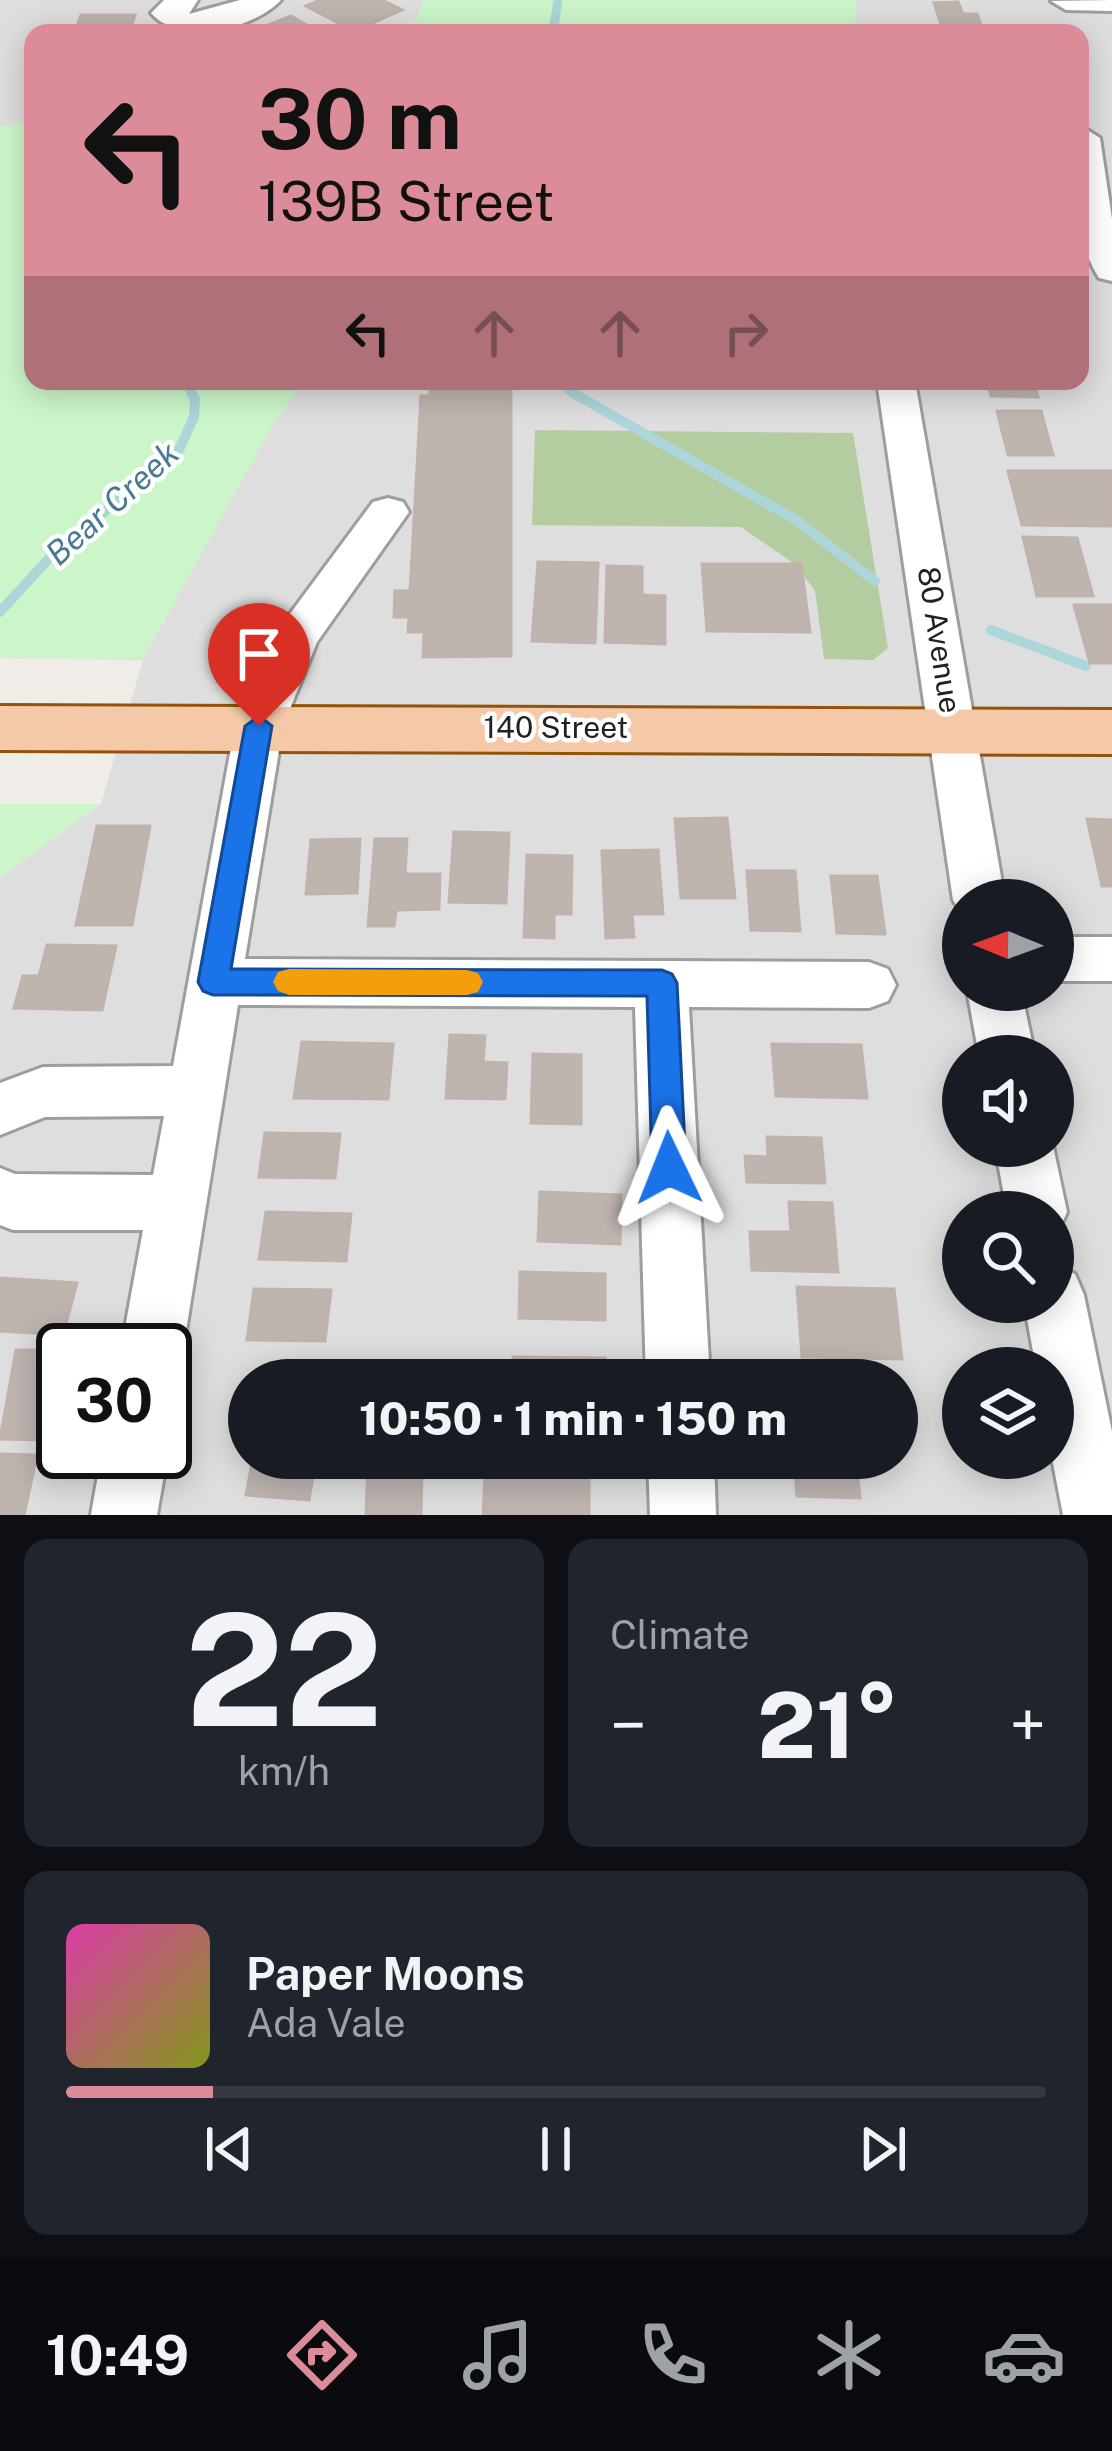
<!DOCTYPE html>
<meta charset="utf-8">
<style>
body{margin:0;font-family:"Public Sans",sans-serif;background:#20242c;color:#f1f3f6;height:100vh;display:flex;flex-direction:column;font-size:45px;white-space:nowrap}
*{box-sizing:border-box;margin:0}
p{font-size:39px;color:#9ea1a6}
.icon{flex:none;width:66px;height:66px;fill:none;stroke:currentColor;stroke-width:2;stroke-linecap:round;stroke-linejoin:round}
.map{position:relative;height:1515px;overflow:hidden}
.side{display:flex;flex-direction:column;gap:24px;padding:24px;background:#0d0f14;flex:1}
.side>*{flex:none}
.guide{position:absolute;left:24px;top:24px;width:1065px;height:366px;border-radius:24px;box-shadow:0 6px 30px #0003;background:#dc8c99;color:#111;overflow:hidden}
.needle{width:78px;rotate:271deg}
.tools{position:absolute;left:942px;top:879px;display:grid;gap:24px}
.tools a{display:grid;place-items:center;width:132px;height:132px;border-radius:50%;background:#171b24;box-shadow:0 6px 30px #0003;font-size:60px}
.speed{position:absolute;left:36px;top:1323px;display:flex;gap:24px;font-size:60px;font-weight:700;text-align:center}
.speed>*{display:grid;place-content:center;width:156px;height:156px;border-radius:50%;background:#171b24;box-shadow:0 6px 30px #0003;line-height:1}
.speed .limit{border:6px solid #111;border-radius:18px;background:#fff;color:#111}
.pin{position:absolute;display:grid;place-items:center;width:102px;height:102px;color:#fff;margin:-123px -51px;border-radius:50% 50% 50% 0;rotate:-45deg;box-shadow:0 0 12px #0007}
.pin .icon{rotate:45deg}
.me{position:absolute;width:132px;margin:-66px;rotate:358deg;stroke-linejoin:round;filter:drop-shadow(0 0 9px #0008)}
.turn{display:flex;align-items:center;gap:42px;height:252px;padding:0 36px;font-size:54px}
.turn .icon{width:156px;height:156px;stroke-width:2.5}
.turn b{display:block;font-size:84px;line-height:102px}
.lanes{display:flex;align-items:center;height:114px;padding:0 36px;background:#0003;justify-content:center;gap:60px;direction:ltr}
.lanes .off{opacity:.35}
.big{font-size:90px;font-weight:800;line-height:1.1}
.side .card{flex:1;display:flex;flex-direction:column;justify-content:center;gap:18px;min-width:0;padding:0 42px;border-radius:24px;background:#20242c}
.side .dial{align-items:center;gap:0}
.dial b{font-size:156px;line-height:1}
.song{display:flex;align-items:center;gap:36px}
.cover{width:144px;height:144px;border-radius:18px;background:linear-gradient(135deg,hsl(320 70% 55%),hsl(70 70% 35%))}
.played{height:12px;border-radius:6px;background:linear-gradient(90deg,#dc8c99 15%,#363941 15%)}
.keys{display:flex;justify-content:space-around;direction:ltr}
.heat{display:flex;justify-content:space-between;align-items:center;font-size:66px;direction:ltr}
.side .tiles{flex:1;display:grid;gap:24px;grid-template-columns:1fr 1fr}
.card:last-child{grid-column:span 2}
.trip{position:absolute;left:228px;top:1359px;width:690px;height:120px;border-radius:60px;background:#171b24;box-shadow:0 6px 30px #0003;font-weight:800;line-height:120px;text-align:center}
.dock{display:flex;height:192px;justify-content:space-around;align-items:center;background:#090b0e;color:#9ea1a6}
.dock .icon{width:84px;height:84px}
.dock .on{color:#dc8c99}
.dock b{font-size:54px;color:#f1f3f6}
.map>svg:first-child{display:block}
.residential{fill:#dfdede;fill-rule:evenodd}
.forest{fill:#b3cda0}
.park{fill:#ccf6ca}
.lines{fill:none;stroke-linecap:round;stroke-linejoin:round}
.stream-far1{stroke:#acd6da;stroke-width:9}
.stream{stroke:#acd6da;stroke-width:10}
.building{fill:#beb5b1;stroke:#c1b2ab;stroke-width:3}
.minor-casing{stroke:#9e9e9e;stroke-width:6}
.major-casing{stroke:#92530b;stroke-width:6}
.minor{fill:#fff;fill-rule:evenodd}
.major{fill:#f5c9a8;fill-rule:evenodd}
.route{fill:#1a73e8;stroke:#114b97;stroke-width:3}
.slow{fill:#f59e0b}
.labels{text-anchor:middle;stroke-width:9;stroke-linejoin:round;paint-order:stroke}
.street-label{font-size:30px;fill:#212121;stroke:#fff}
.water-label{font-size:33px;font-style:italic;fill:#497993;stroke:#fff}
</style>
<div class="map">
<svg width="1112" height="1515" viewBox="0 0 1112 1515">
<rect width="100%" height="100%" fill="#f0ede8"/>
<path class="residential" d="M0 0H1112V1515H0V877L101 804 143 660 0 658ZM33 33H1080V381H33ZM963 900H1053V990H963ZM963 1056H1053V1146H963ZM963 1212H1053V1302H963ZM63 1350H165V1452H63ZM963 1368H1053V1458H963ZM249 1380H897V1458H249Z"/>
<polygon class="forest" points="535,430 853,433 888,648 873,660 824,659 815,591 796,565 741,527 532,525"/>
<g class="park">
<polygon points="424,0 855,0 856,33 376,33 416,20"/>
<polygon points="33,121 33,381 304,381 271,428 143,659 0,658 0,127"/>
<polygon points="0,804 101,804 0,877"/>
</g>
<g class="lines">
<polyline class="stream-far1" points="553,33 558,0"/>
<g class="stream">
<polyline points="561,381 573,393 796,520 875,581"/>
<polyline points="0,612 53,554 178,452 194,417 195,400 186,381"/>
<polyline points="991,630 1086,666"/>
</g>
</g>
<g class="building">
<polygon points="320,0 382,0 402,10 354,31 306,6"/>
<polygon points="958,2 963,14 977,14 984,33 944,33 934,3"/>
<polygon points="81,15 135,15 129,33 59,33 61,26 77,26"/>
<polygon points="291,16 320,33 249,33"/>
<polygon points="987,381 1034,381 1038,397 991,396"/>
<polygon points="511,386 511,656 423,657 424,632 408,632 409,617 394,617 395,591 410,591 421,396 430,396 430,387"/>
<polygon points="997,411 1041,411 1053,455 1008,455"/>
<polygon points="1008,471 1112,471 1112,526 1022,525"/>
<polygon points="1023,537 1077,538 1093,596 1037,596"/>
<polygon points="538,562 598,563 595,643 532,641"/>
<polygon points="702,564 801,564 810,632 707,631"/>
<polygon points="607,566 642,567 642,595 665,596 665,644 605,642"/>
<polygon points="1074,605 1112,605 1112,663 1090,663"/>
<polygon points="727,818 735,898 681,898 675,819"/>
<polygon points="1087,819 1112,820 1112,886 1102,886"/>
<polygon points="97,826 150,826 132,925 76,925"/>
<polygon points="454,832 509,833 506,903 449,902"/>
<polygon points="360,839 357,893 306,894 311,840"/>
<polygon points="375,839 407,839 405,874 440,874 439,909 396,910 394,926 368,926"/>
<polygon points="658,850 663,914 632,914 634,937 606,938 602,851"/>
<polygon points="527,855 572,856 571,914 554,914 554,938 524,937"/>
<polygon points="747,871 795,871 800,931 751,930"/>
<polygon points="831,876 877,876 885,934 837,933"/>
<polygon points="47,945 116,946 102,1010 14,1008 23,976 39,976"/>
<polygon points="450,1035 485,1036 483,1062 507,1063 505,1099 446,1098"/>
<polygon points="302,1042 393,1044 388,1099 294,1098"/>
<polygon points="772,1044 861,1045 867,1098 776,1096"/>
<polygon points="533,1054 581,1055 581,1124 531,1123"/>
<polygon points="265,1133 340,1134 335,1178 259,1177"/>
<polygon points="767,1137 821,1138 825,1183 747,1182 745,1156 768,1157"/>
<polygon points="540,1192 621,1195 620,1244 538,1241"/>
<polygon points="789,1202 832,1203 838,1272 752,1270 750,1232 791,1232"/>
<polygon points="266,1212 351,1214 346,1261 259,1259"/>
<polygon points="520,1272 605,1274 605,1320 519,1318"/>
<polygon points="0,1278 77,1283 63,1335 0,1331"/>
<polygon points="797,1287 894,1289 902,1359 802,1357"/>
<polygon points="254,1289 331,1290 325,1341 247,1340"/>
<polygon points="16,1350 63,1350 47,1440 0,1439"/>
<polygon points="513,1357 605,1358 605,1380 513,1380"/>
<polygon points="269,1368 329,1373 328,1380 267,1380"/>
<polygon points="0,1454 37,1455 24,1515 0,1515"/>
<polygon points="253,1458 316,1458 309,1500 246,1495"/>
<polygon points="794,1458 856,1458 860,1498 797,1496"/>
<polygon points="486,1460 589,1462 589,1515 483,1515"/>
<polygon points="422,1463 421,1515 366,1515 368,1465"/>
</g>
<g class="lines">
<defs>
<g id="minor">
<path d="M164 0H198L189 14 240 0H281C254 29 180 47 151 13Z"/>
<polygon points="1112,0 1112,11 1066,10 1051,1"/>
<path d="M1084 128 1100 138 1112 219V281L1099 278C1071 235 1080 178 1080 129Z"/>
<polygon points="877,381 915,381 1005,900 963,900 963,916 953,900"/>
<polygon points="388,498 403,502 409,512 317,642 283,726 245,959 869,962 888,969 896,985 888,1001 869,1008 689,1007 710,1380 646,1380 635,1007 238,1005 183,1350 174,1372 165,1376 165,1350 121,1350 143,1230 13,1230 0,1225 0,1168 15,1174 153,1175 164,1116 45,1117 0,1135 0,1083 43,1067 173,1066 235,726 281,626 373,502"/>
<rect x="1053" y="937" width="59" height="44"/>
<polygon points="967,990 1021,990 1035,1056 979,1056"/>
<polygon points="995,1146 1053,1146 1067,1212 1058,1232 1053,1234 1053,1212 1007,1212"/>
<polygon points="1053,1265 1075,1274 1084,1295 1112,1432 1112,1515 1063,1515 1052,1458 1053,1368 1036,1368 1024,1302 1053,1302"/>
<polygon points="165,1446 168,1452 157,1515 91,1515 102,1452 165,1452"/>
<polygon points="648,1458 714,1458 716,1515 650,1515"/>
</g>
<polygon id="major" points="0,706 1112,710 1112,754 0,750"/>
</defs>
<use href="#minor" class="minor-casing"/>
<use href="#major" class="major-casing"/>
<use href="#minor" class="minor"/>
<use href="#major" class="major"/>
</g>
<polygon class="route" points="259,716 272,726 231,969 662,970 672,974 677,983 686,1168 681,1179 669,1184 657,1179 652,1168 647,996 213,995 203,991 198,982 245,726"/>
<polygon class="slow" points="289,969 467,970 478,973 483,982 478,992 467,995 289,995 278,991 273,982 278,972"/>
<g class="labels">
<g class="street-label">
<text transform="translate(939 640) rotate(81)" y="10">80 Avenue</text>
<text x="556" y="738">140 Street</text>
</g>
<g class="water-label">
<text transform="translate(112 503) rotate(-42)" y="12">Bear Creek</text>
</g>
</g>
</svg>
<div class="tools">
<a><svg class="needle" viewBox="-14 -14 28 28"><path d="M0-13l5 13h-10z" fill="#e53935"/><path d="M0 13l5-13h-10z" fill="#9ea1a6"/></svg></a>
<a><svg class="icon" aria-label="sound" viewBox="0 0 24 24"><path d="M4 9h4l5-4v14l-5-4H4zM17 9q2 3 0 6"/></svg></a>
<a><svg class="icon" aria-label="search" viewBox="0 0 24 24"><circle cx="10" cy="10" r="6"/><path d="M15 15l6 6"/></svg></a>
<a><svg class="icon" aria-label="layers" viewBox="0 0 24 24"><path d="M12 4l9 5-9 5-9-5zM3 14l9 5 9-5"/></svg></a>
</div>
<div class="speed"><div class="limit">30</div></div>
<div class="pin" style="left:259px;top:726px;background:#d93025"><svg class="icon" aria-label="arrive" viewBox="0 0 24 24"><path d="M6 21V4h12l-3 4 3 4H6"/></svg></div>
<svg class="me" style="left:669px;top:1168px" viewBox="-20 -20 40 40"><path d="M0-17L14 15 0 8-14 15z" fill="#1a73e8" stroke="#fff" stroke-width="4"/></svg>
<div class="trip">10:50 · 1 min · 150 m</div>
<div class="guide">
<div class="turn"><svg class="icon" aria-label="left" viewBox="0 0 24 24"><path d="M17 20v-9H6M10 6l-5 5 5 5"/></svg><div><b>30 m</b>139B Street</div></div>
<div class="lanes"><svg class="icon" aria-label="left" viewBox="0 0 24 24"><path d="M17 20v-9H6M10 6l-5 5 5 5"/></svg><svg class="icon off" aria-label="ahead" viewBox="0 0 24 24"><path d="M12 20V5M6 11l6-6 6 6"/></svg><svg class="icon off" aria-label="ahead" viewBox="0 0 24 24"><path d="M12 20V5M6 11l6-6 6 6"/></svg><svg class="icon off" aria-label="right" viewBox="0 0 24 24"><path d="M7 20v-9h11M14 6l5 5-5 5"/></svg></div>
</div>
</div>
<section class="side">
<div class="tiles">
<div class="card dial"><b>22</b><p>km/h</p></div>
<div class="card"><p>Climate</p>
<div class="heat"><a>−</a><b class="big">21°</b><a>+</a></div>
</div>
<div class="card">
<div class="song"><i class="cover"></i><div><b>Paper Moons</b><p>Ada Vale</p></div></div>
<div class="played"></div>
<div class="keys"><svg class="icon" aria-label="previous" viewBox="0 0 24 24"><path d="M18 5L8 12l10 7zM5 5v14"/></svg><svg class="icon" aria-label="pause" viewBox="0 0 24 24"><path d="M8 5v14M16 5v14"/></svg><svg class="icon" aria-label="next" viewBox="0 0 24 24"><path d="M6 5l10 7-10 7zM19 5v14"/></svg></div>
</div>
</div>
</section>
<nav class="dock">
<b>10:49</b>
<svg class="icon on" aria-label="directions" viewBox="0 0 24 24"><path d="M12 3l9 9-9 9-9-9zM9 14v-3h6M13 9l2 2-2 2"/></svg>
<svg class="icon" aria-label="music" viewBox="0 0 24 24"><path d="M9 18V5l10-2v13"/><circle cx="6" cy="18" r="3"/><circle cx="16" cy="16" r="3"/></svg>
<svg class="icon" aria-label="phone" viewBox="0 0 24 24"><path d="M5 4h4l2 5-3 2q2 4 5 5l2-3 5 2v4C11 20 4 13 5 4z"/></svg>
<svg class="icon" aria-label="climate" viewBox="0 0 24 24"><path d="M12 3v18M4 7l16 10M4 17L20 7"/></svg>
<svg class="icon" aria-label="car" viewBox="0 0 24 24"><path d="M5 17H2v-5l4-1 3-4h7l3 4 3 1v5h-3M9 17h6M6 11h13"/><circle cx="7" cy="17" r="2"/><circle cx="17" cy="17" r="2"/></svg>
</nav>
